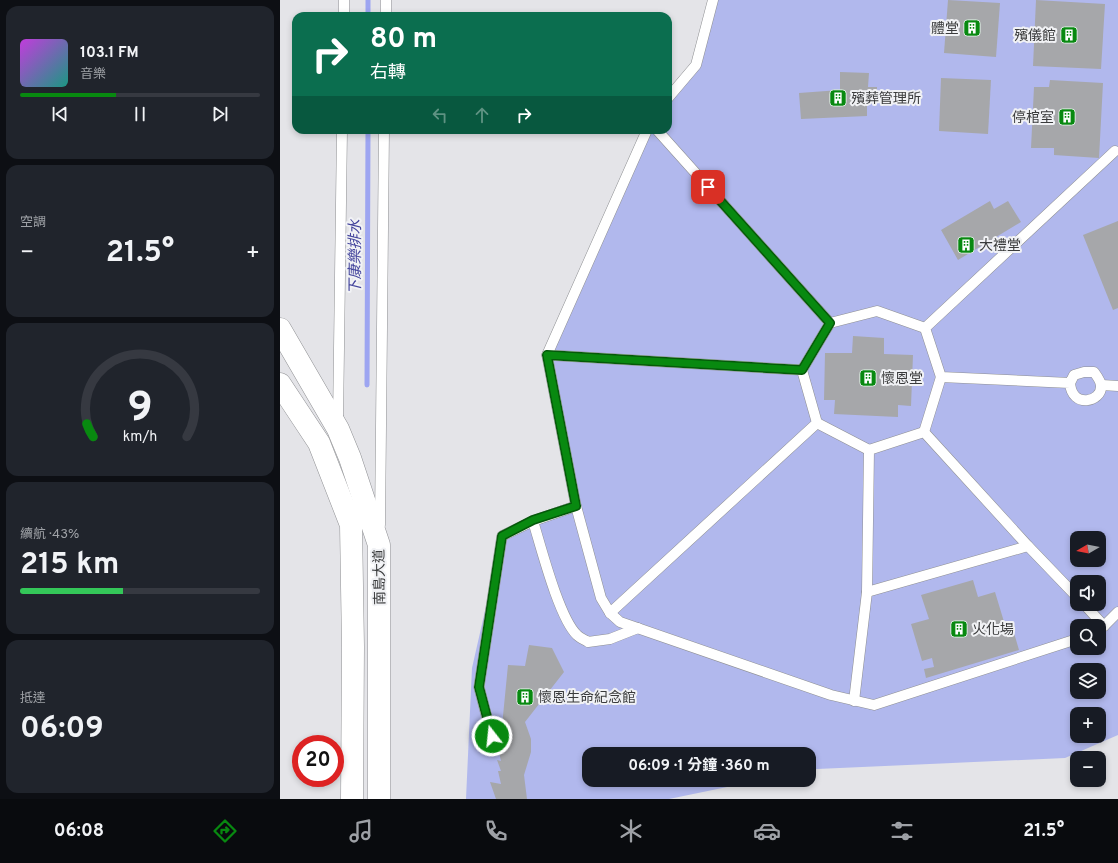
<!DOCTYPE html>
<html lang="zh-TW">
<meta charset="utf-8">
<style>
body{margin:0;font-family:Overpass,"Noto Sans TC",sans-serif;background:#20242c;color:#f1f3f6;height:100vh;display:flex;flex-direction:column;font-size:15px;white-space:nowrap}
*{box-sizing:border-box;margin:0}
p{font-size:13px;color:#9ea1a6}
.icon{flex:none;width:22px;height:22px;fill:none;stroke:currentColor;stroke-width:2;stroke-linecap:round;stroke-linejoin:round}
.map{position:relative;flex:1;overflow:hidden}
.sheet{display:flex;flex-direction:column;gap:6px;padding:6px;background:#0d0f14;width:280px}
.sheet>*{flex:none}
.banner{position:absolute;left:12px;top:12px;width:380px;height:122px;border-radius:12px;box-shadow:0 2px 6px #0003;background:#0b6e4f;color:#fff;overflow:hidden}
.needle{width:26px;rotate:260deg}
.controls{position:absolute;left:790px;top:531px;display:grid;gap:8px}
.controls a{display:grid;place-items:center;width:36px;height:36px;border-radius:8px;background:#171b24;box-shadow:0 2px 6px #0003;font-size:20px}
.speed{position:absolute;left:12px;top:735px;display:flex;gap:8px;font-size:20px;font-weight:700;text-align:center}
.speed>*{display:grid;place-content:center;width:52px;height:52px;border-radius:50%;background:#171b24;box-shadow:0 2px 6px #0003;line-height:1}
.speed .limit{border:6px solid #d22;background:#fff;color:#111}
.pin{position:absolute;display:grid;place-items:center;width:34px;height:34px;color:#fff;margin:-17px;border-radius:8px;box-shadow:0 2px 6px #0006}
.me{position:absolute;width:44px;margin:-22px;rotate:344deg;stroke-linejoin:round;filter:drop-shadow(0 0 3px #0008)}
.turn{display:flex;align-items:center;gap:14px;height:84px;padding:0 12px;font-size:18px}
.turn .icon{width:52px;height:52px;stroke-width:2.5}
.turn b{display:block;font-size:28px;line-height:34px}
.lanes{display:flex;align-items:center;height:38px;padding:0 12px;background:#0003;justify-content:center;gap:20px;direction:ltr}
.lanes .off{opacity:.35}
.big{font-size:30px;font-weight:700;line-height:1.1}
.sheet .card{flex:1;display:flex;flex-direction:column;justify-content:center;gap:6px;min-width:0;padding:0 14px;border-radius:12px;background:#20242c}
.sheet .dial{align-items:center;gap:0}
.dial svg{height:104px;overflow:visible;fill:none;stroke:#363941;stroke-width:7;stroke-linecap:round;text-anchor:middle}
.dial text{fill:#f1f3f6;stroke:none}
.song{display:flex;align-items:center;gap:12px}
.cover{width:48px;height:48px;border-radius:6px;background:linear-gradient(135deg,hsl(290 70% 55%),hsl(170 70% 35%))}
.played{height:4px;border-radius:2px;background:linear-gradient(90deg,#088910 40%,#363941 40%)}
.keys{display:flex;justify-content:space-around;direction:ltr}
.heat{display:flex;justify-content:space-between;align-items:center;font-size:22px;direction:ltr}
.charge{height:6px;border-radius:3px;background:linear-gradient(90deg,#34c759 43%,#363941 0)}
.trip{position:absolute;left:302px;top:747px;width:234px;height:40px;border-radius:12px;background:#171b24;box-shadow:0 2px 6px #0003;font-weight:700;line-height:40px;text-align:center}
.tab-bar{display:flex;height:64px;justify-content:space-around;align-items:center;background:#090b0e;color:#9ea1a6}
.tab-bar .icon{width:28px;height:28px}
.tab-bar .on{color:#088910}
.tab-bar b{font-size:18px;color:#f1f3f6}
main{display:flex;flex:1;min-height:0}
.map>svg:first-child{display:block}
.green{fill:#b1b8ed;fill-rule:evenodd}
.lines{fill:none;stroke-linecap:round;stroke-linejoin:round}
.stream{stroke:#9da5f1;stroke-width:5}
.building{fill:#a6a7aa}
.service-casing{stroke:#8f9093;stroke-width:11}
.tertiary-casing{stroke:#8f9093;stroke-width:23}
.service{stroke:#fff;stroke-width:10}
.tertiary{stroke:#fff;stroke-width:22}
.route-casing{stroke:#05590a;stroke-width:10}
.route{stroke:#088910;stroke-width:7}
.labels{text-anchor:middle;stroke-width:4;stroke-linejoin:round;paint-order:stroke}
.poi-label{font-size:14px;fill:#3a3b3c;stroke:#f1f2f5;text-anchor:start}
.street-label{font-size:14px;fill:#3a3b3c;stroke:#f1f2f5}
.water-label{font-size:15px;font-style:italic;fill:#43449c;stroke:#f1f2f5}
</style>
<main>
<section class="sheet">
<div class="card">
<div class="song"><i class="cover"></i><div><b>103.1 FM</b><p>音樂</p></div></div>
<div class="played"></div>
<div class="keys"><svg class="icon" aria-label="previous" viewBox="0 0 24 24"><path d="M18 5L8 12l10 7zM5 5v14"/></svg><svg class="icon" aria-label="pause" viewBox="0 0 24 24"><path d="M8 5v14M16 5v14"/></svg><svg class="icon" aria-label="next" viewBox="0 0 24 24"><path d="M6 5l10 7-10 7zM19 5v14"/></svg></div>
</div>
<div class="card"><p>空調</p>
<div class="heat"><a>−</a><b class="big">21.5°</b><a>+</a></div>
</div>
<div class="card dial"><svg viewBox="0 0 100 80">
<path d="M14 69A42 42 0 1 1 86 69"/>
<path d="M14 69A42 42 0 0 1 9 59" stroke="#088910"/>
<text x="50" y="56" font-size="32" font-weight="700">9</text>
<text x="50" y="72" font-size="11">km/h</text>
</svg></div>
<div class="card"><p>續航 · 43%</p><b class="big">215 km</b><div class="charge"></div></div>
<div class="card"><p>抵達</p><b class="big">06:09</b></div>
</section>
<div class="map">
<svg width="838" height="799" viewBox="0 0 838 799">
<rect width="100%" height="100%" fill="#e4e4e8"/>
<path class="green" d="M433 0H838V735L785 758 537 769 529 770V754H309V780H481L389 799H186L192 668 222 536 296 506 267 355 367 130H388V98L416 65ZM797 538H819V560H797ZM797 582H819V604H797ZM797 626H819V648H797ZM797 670H819V692H797ZM797 714H819V736H797Z"/>
<g class="lines">
<g class="stream">
<polyline points="88,16 88,0"/>
<polyline points="87,385 88,130"/>
</g>
</g>
<g class="building">
<polygon points="668,0 720,3 716,57 664,53"/>
<polygon points="756,0 825,4 821,69 753,66"/>
<polygon points="560,72 589,73 588,87 597,87 597,104 587,103 587,116 521,119 519,93 560,90"/>
<polygon points="661,78 711,80 708,134 659,131"/>
<polygon points="770,80 823,83 819,158 774,155 774,148 751,148 754,87 769,87"/>
<polygon points="710,201 714,209 728,201 741,222 678,260 661,230"/>
<polygon points="838,221 838,308 833,310 803,235"/>
<polygon points="573,336 604,338 604,354 633,355 631,406 618,405 618,417 554,414 555,400 544,400 545,353 572,353"/>
<polygon points="693,580 698,597 715,592 728,635 734,633 739,650 646,678 644,669 654,667 652,658 642,661 631,624 649,619 641,595"/>
<polygon points="249,645 272,648 284,672 245,722 251,739 251,752 244,775 247,799 216,799 210,782 221,784 218,771 221,771 217,760 221,761 218,748 222,749 218,737 222,738 218,726 222,726 228,665 245,666"/>
</g>
<g class="lines">
<defs>
<g id="service">
<polyline points="64,16 64,0"/>
<polyline points="106,16 106,0"/>
<polyline points="388,98 416,65 433,0"/>
<polyline points="367,130 267,355 296,506 321,598 330,613 340,622 551,695 594,705 797,639"/>
<polyline points="377,130 550,323 597,311 645,328"/>
<polyline points="267,355 522,370 537,423 330,613"/>
<polyline points="522,370 550,323"/>
<path d="M790 383C792 409 822 402 821 386 821 381 817 376 814 372H804L794 375 790 383 661 377 645 328 835 151"/>
<polyline points="822,385 838,386"/>
<polyline points="58,421 62,130"/>
<polyline points="537,423 589,450"/>
<polyline points="644,432 661,377"/>
<path d="M253 521C261 547 279 618 297 635 300 638 305 640 308 642L330 639 358 628"/>
<polyline points="100,525 104,130"/>
<polyline points="587,592 748,546"/>
<polyline points="804,604 824,626"/>
<polyline points="819,629 824,626 838,612"/>
<polyline points="574,701 587,592 589,450 644,432 748,546 797,597"/>
<polyline points="212,737 199,687 222,536 253,521 296,506"/>
</g>
<g id="tertiary">
<polyline points="0,329 58,429 70,458 99,545 99,799"/>
<polyline points="0,384 39,443 71,525 73,647 72,799"/>
</g>
</defs>
<use href="#service" class="service-casing"/>
<use href="#tertiary" class="tertiary-casing"/>
<use href="#service" class="service"/>
<use href="#tertiary" class="tertiary"/>
</g>
<g class="lines">
<defs>
<polyline id="route" points="212,736 199,687 222,536 253,520 296,506 267,355 522,370 550,323 428,187"/>
</defs>
<use href="#route" class="route-casing"/>
<use href="#route" class="route"/>
</g>
<defs>
<symbol id="building-square" viewBox="-11 -11 22 22"><rect x="-9" y="-9" width="18" height="18" rx="4" fill="#088910" stroke="#f1f2f5"/><path d="M-4-6H4V6H1V3H-1V6H-4ZM-2.5-4.3h1.7v1.8h-1.7ZM.8-4.3h1.7v1.8H.8ZM-2.5-1h1.7V.8h-1.7ZM.8-1h1.7V.8H.8Z" fill="#fff"/></symbol>
</defs>
<g fill-rule="evenodd">
<use href="#building-square" x="682" y="18" width="20" height="20"/>
<use href="#building-square" x="779" y="25" width="20" height="20"/>
<use href="#building-square" x="548" y="88" width="20" height="20"/>
<use href="#building-square" x="777" y="107" width="20" height="20"/>
<use href="#building-square" x="676" y="235" width="20" height="20"/>
<use href="#building-square" x="578" y="368" width="20" height="20"/>
<use href="#building-square" x="669" y="619" width="20" height="20"/>
<use href="#building-square" x="235" y="687" width="20" height="20"/>
</g>
<g class="labels">
<g class="poi-label">
<text x="679" y="33" text-anchor="end">體堂</text>
<text x="776" y="40" text-anchor="end">殯儀館</text>
<text x="571" y="103">殯葬管理所</text>
<text x="774" y="122" text-anchor="end">停棺室</text>
<text x="699" y="250">大禮堂</text>
<text x="601" y="383">懷恩堂</text>
<text x="692" y="634">火化場</text>
<text x="258" y="702">懷恩生命紀念館</text>
</g>
<g class="street-label">
<text transform="translate(99 577) rotate(-91)" y="5">南島大道</text>
</g>
<g class="water-label">
<text transform="translate(75 257) rotate(-90)" y="5">下康樂排水</text>
</g>
</g>
</svg>
<div class="controls">
<a><svg class="needle" viewBox="-14 -14 28 28"><path d="M0-13l5 13h-10z" fill="#e53935"/><path d="M0 13l5-13h-10z" fill="#9ea1a6"/></svg></a>
<a><svg class="icon" aria-label="sound" viewBox="0 0 24 24"><path d="M4 9h4l5-4v14l-5-4H4zM17 9q2 3 0 6"/></svg></a>
<a><svg class="icon" aria-label="search" viewBox="0 0 24 24"><circle cx="10" cy="10" r="6"/><path d="M15 15l6 6"/></svg></a>
<a><svg class="icon" aria-label="layers" viewBox="0 0 24 24"><path d="M12 4l9 5-9 5-9-5zM3 14l9 5 9-5"/></svg></a>
<a>+</a>
<a>−</a>
</div>
<div class="speed"><div class="limit">20</div></div>
<div class="pin" style="left:428px;top:187px;background:#d93025"><svg class="icon" aria-label="arrive" viewBox="0 0 24 24"><path d="M6 21V4h12l-3 4 3 4H6"/></svg></div>
<svg class="me" style="left:212px;top:736px" viewBox="-20 -20 40 40"><circle r="17" fill="#088910" stroke="#fff" stroke-width="3"/><path d="M0-11L8 9 0 5-8 9z" fill="#fff"/></svg>
<div class="trip">06:09 · 1 分鐘 · 360 m</div>
<div class="banner">
<div class="turn"><svg class="icon" aria-label="right" viewBox="0 0 24 24"><path d="M7 20v-9h11M14 6l5 5-5 5"/></svg><div><b>80 m</b>右轉</div></div>
<div class="lanes"><svg class="icon off" aria-label="left" viewBox="0 0 24 24"><path d="M17 20v-9H6M10 6l-5 5 5 5"/></svg><svg class="icon off" aria-label="ahead" viewBox="0 0 24 24"><path d="M12 20V5M6 11l6-6 6 6"/></svg><svg class="icon" aria-label="right" viewBox="0 0 24 24"><path d="M7 20v-9h11M14 6l5 5-5 5"/></svg></div>
</div>
</div>
</main>
<nav class="tab-bar">
<b>06:08</b>
<svg class="icon on" aria-label="directions" viewBox="0 0 24 24"><path d="M12 3l9 9-9 9-9-9zM9 14v-3h6M13 9l2 2-2 2"/></svg>
<svg class="icon" aria-label="music" viewBox="0 0 24 24"><path d="M9 18V5l10-2v13"/><circle cx="6" cy="18" r="3"/><circle cx="16" cy="16" r="3"/></svg>
<svg class="icon" aria-label="phone" viewBox="0 0 24 24"><path d="M5 4h4l2 5-3 2q2 4 5 5l2-3 5 2v4C11 20 4 13 5 4z"/></svg>
<svg class="icon" aria-label="climate" viewBox="0 0 24 24"><path d="M12 3v18M4 7l16 10M4 17L20 7"/></svg>
<svg class="icon" aria-label="car" viewBox="0 0 24 24"><path d="M5 17H2v-5l4-1 3-4h7l3 4 3 1v5h-3M9 17h6M6 11h13"/><circle cx="7" cy="17" r="2"/><circle cx="17" cy="17" r="2"/></svg>
<svg class="icon" aria-label="filters" viewBox="0 0 24 24"><path d="M4 7h16M4 17h16"/><circle cx="9" cy="7" r="2"/><circle cx="15" cy="17" r="2"/></svg>
<b>21.5°</b>
</nav>
